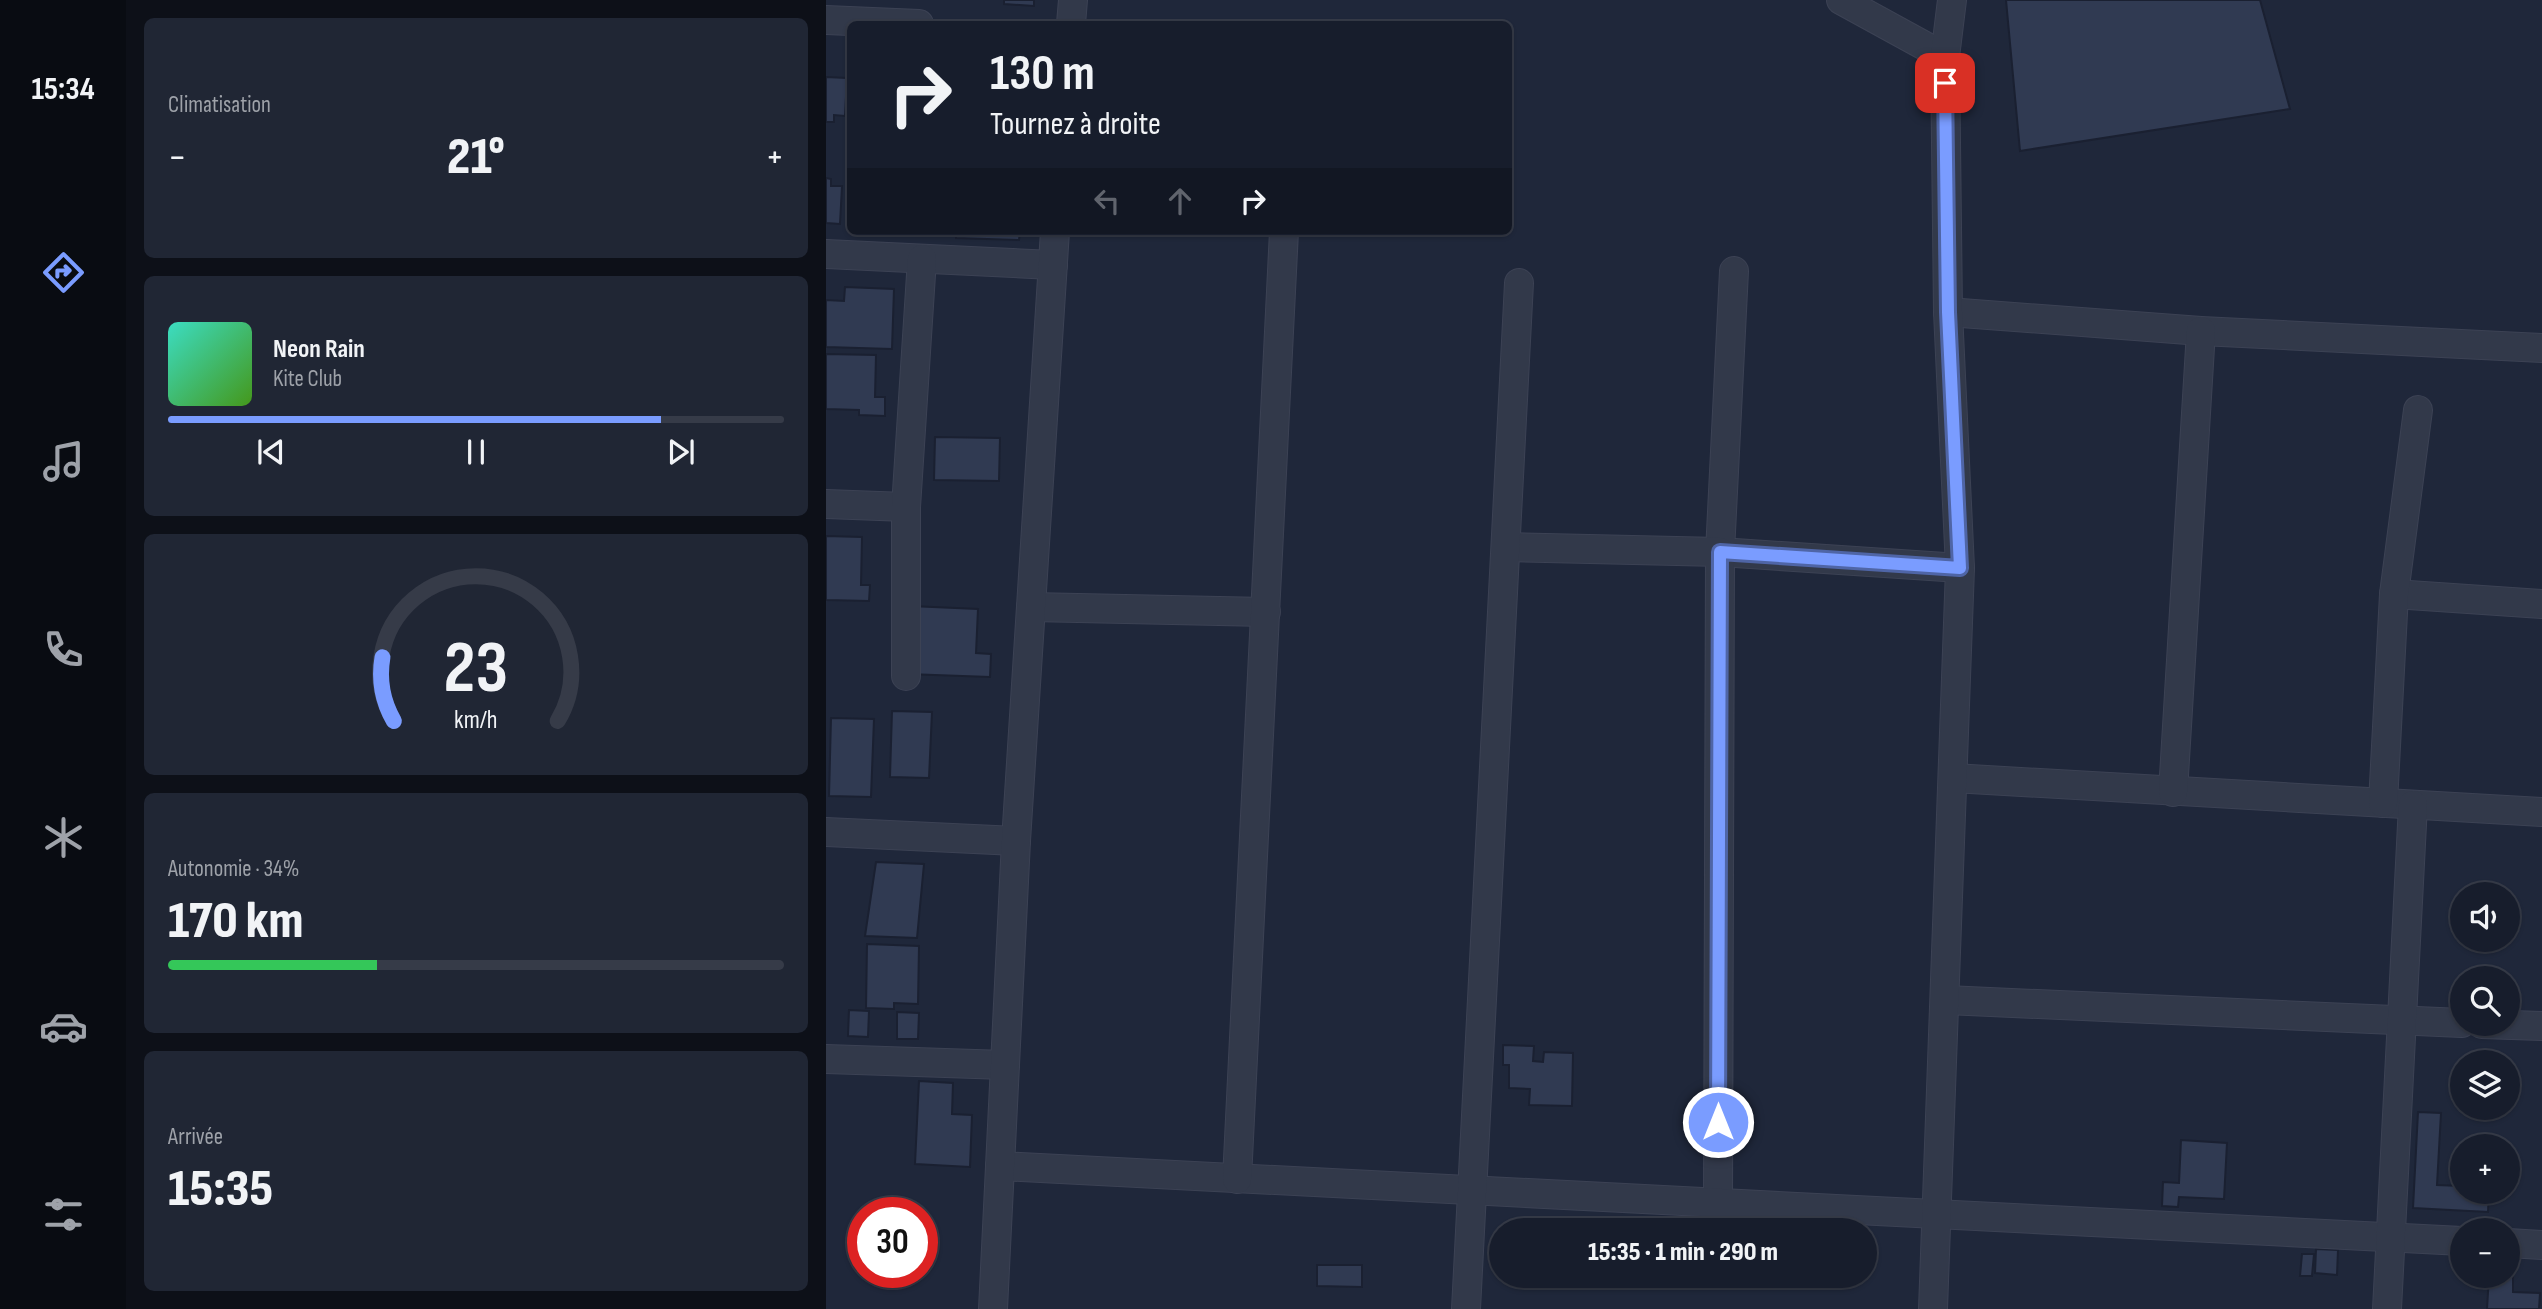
<!DOCTYPE html>
<html lang="fr">
<meta charset="utf-8">
<style>
body{margin:0;font-family:"Sofia Sans Condensed",sans-serif;background:#202634;color:#f1f3f6;height:100vh;display:flex;flex-direction:column;font-size:26px;white-space:nowrap}
*{box-sizing:border-box;margin:0}
p{font-size:23px;color:#9ea2a9}
.icon{flex:none;width:38px;height:38px;fill:none;stroke:currentColor;stroke-width:2;stroke-linecap:round;stroke-linejoin:round}
.map{position:relative;flex:1;overflow:hidden}
.side{display:flex;flex-direction:column;gap:18px;padding:18px;background:#0d1018;width:700px}
.side>*{flex:none}
.top-card{position:absolute;left:21px;top:21px;width:665px;height:214px;border-radius:10px;box-shadow:0 2px 5px #0004,0 0 0 2px #363b48;background:#171d2c;color:#f1f3f6;overflow:hidden}
.controls{position:absolute;left:1624px;top:882px;display:grid;gap:14px}
.controls a{display:grid;place-items:center;width:70px;height:70px;border-radius:50%;background:#171d2c;box-shadow:0 2px 5px #0004,0 0 0 2px #363b48;font-size:35px}
.speed{position:absolute;left:21px;top:1197px;display:flex;gap:14px;font-size:35px;font-weight:700;text-align:center}
.speed>*{display:grid;place-content:center;width:91px;height:91px;border-radius:50%;background:#171d2c;box-shadow:0 2px 5px #0004,0 0 0 2px #363b48;line-height:1}
.speed .limit{border:10px solid #d22;background:#fff;color:#111}
.pin{position:absolute;display:grid;place-items:center;width:60px;height:60px;color:#fff;margin:-30px;border-radius:14px;box-shadow:0 4px 10px #0006}
.me{position:absolute;width:77px;margin:-38px;rotate:0deg;stroke-linejoin:round;filter:drop-shadow(0 0 5px #0008)}
.turn{display:flex;align-items:center;gap:24px;height:147px;padding:0 28px;font-size:32px}
.turn .icon{width:91px;height:91px;stroke-width:2.5}
.turn b{display:block;font-size:49px;line-height:60px}
.lanes{display:flex;align-items:center;height:66px;padding:0 28px;background:#0003;justify-content:center;gap:35px;direction:ltr}
.lanes .off{opacity:.35}
.big{font-size:52px;font-weight:800;line-height:1.1}
.side .card{flex:1;display:flex;flex-direction:column;justify-content:center;gap:10px;min-width:0;padding:0 24px;border-radius:10px;background:#202634}
.side .dial{align-items:center;gap:0}
.dial svg{height:182px;overflow:visible;fill:none;stroke:#363b48;stroke-width:7;stroke-linecap:round;text-anchor:middle}
.dial text{fill:#f1f3f6;stroke:none}
.song{display:flex;align-items:center;gap:21px}
.cover{width:84px;height:84px;border-radius:10px;background:linear-gradient(135deg,hsl(170 70% 55%),hsl(100 70% 35%))}
.played{height:7px;border-radius:4px;background:linear-gradient(90deg,#7a9cff 80%,#363b48 80%)}
.keys{display:flex;justify-content:space-around;direction:ltr}
.heat{display:flex;justify-content:space-between;align-items:center;font-size:38px;direction:ltr}
.charge{height:10px;border-radius:5px;background:linear-gradient(90deg,#34c759 34%,#363b48 0)}
.trip{position:absolute;left:663px;top:1218px;width:388px;height:70px;border-radius:35px;background:#171d2c;box-shadow:0 2px 5px #0004,0 0 0 2px #363b48;font-weight:800;line-height:70px;text-align:center}
main{display:flex;flex:1;min-height:0}
.tabs{display:flex;flex-direction:column;width:126px;justify-content:space-around;align-items:center;background:#090c12;color:#9ea2a9}
.tabs .icon{width:49px;height:49px}
.tabs .active{color:#7a9cff}
.tabs b{font-size:32px;color:#f1f3f6}
.map>svg:first-child{display:block}
.building{fill:#303a52;stroke:#1a2031;stroke-width:2}
.lines{fill:none;stroke-linecap:round;stroke-linejoin:round}
.street-casing{stroke:#3c4254;stroke-width:30}
.street{stroke:#32394a;stroke-width:28}
.route-casing{stroke:#4f65a6;stroke-width:18}
.route{stroke:#7a9cff;stroke-width:12}
</style>
<main>
<nav class="tabs">
<b>15:34</b>
<svg class="icon active" aria-label="directions" viewBox="0 0 24 24"><path d="M12 3l9 9-9 9-9-9zM9 14v-3h6M13 9l2 2-2 2"/></svg>
<svg class="icon" aria-label="music" viewBox="0 0 24 24"><path d="M9 18V5l10-2v13"/><circle cx="6" cy="18" r="3"/><circle cx="16" cy="16" r="3"/></svg>
<svg class="icon" aria-label="phone" viewBox="0 0 24 24"><path d="M5 4h4l2 5-3 2q2 4 5 5l2-3 5 2v4C11 20 4 13 5 4z"/></svg>
<svg class="icon" aria-label="climate" viewBox="0 0 24 24"><path d="M12 3v18M4 7l16 10M4 17L20 7"/></svg>
<svg class="icon" aria-label="car" viewBox="0 0 24 24"><path d="M5 17H2v-5l4-1 3-4h7l3 4 3 1v5h-3M9 17h6M6 11h13"/><circle cx="7" cy="17" r="2"/><circle cx="17" cy="17" r="2"/></svg>
<svg class="icon" aria-label="filters" viewBox="0 0 24 24"><path d="M4 7h16M4 17h16"/><circle cx="9" cy="7" r="2"/><circle cx="15" cy="17" r="2"/></svg>
</nav>
<section class="side">
<div class="card"><p>Climatisation</p>
<div class="heat"><a>−</a><b class="big">21°</b><a>+</a></div>
</div>
<div class="card">
<div class="song"><i class="cover"></i><div><b>Neon Rain</b><p>Kite Club</p></div></div>
<div class="played"></div>
<div class="keys"><svg class="icon" aria-label="previous" viewBox="0 0 24 24"><path d="M18 5L8 12l10 7zM5 5v14"/></svg><svg class="icon" aria-label="pause" viewBox="0 0 24 24"><path d="M8 5v14M16 5v14"/></svg><svg class="icon" aria-label="next" viewBox="0 0 24 24"><path d="M6 5l10 7-10 7zM19 5v14"/></svg></div>
</div>
<div class="card dial"><svg viewBox="0 0 100 80">
<path d="M14 69A42 42 0 1 1 86 69"/>
<path d="M14 69A42 42 0 0 1 9 41" stroke="#7a9cff"/>
<text x="50" y="56" font-size="32" font-weight="700">23</text>
<text x="50" y="72" font-size="11">km/h</text>
</svg></div>
<div class="card"><p>Autonomie · 34%</p><b class="big">170 km</b><div class="charge"></div></div>
<div class="card"><p>Arrivée</p><b class="big">15:35</b></div>
</section>
<div class="map">
<svg width="1716" height="1309" viewBox="0 0 1716 1309">
<rect width="100%" height="100%" fill="#1f273a"/>
<g class="building">
<polygon points="178,0 208,0 208,6 178,4"/>
<polygon points="1180,0 1434,0 1464,109 1194,151"/>
<polygon points="0,77 21,78 19,116 8,115 8,122 0,122"/>
<polygon points="0,178 5,179 5,186 16,186 14,224 0,223"/>
<polygon points="130,231 194,231 193,240 130,238"/>
<polygon points="19,287 68,289 66,349 0,347 0,300 18,301"/>
<polygon points="0,354 50,355 49,397 59,397 59,416 33,415 33,410 0,409"/>
<polygon points="109,437 174,438 173,481 108,480"/>
<polygon points="0,536 36,537 35,585 44,585 43,601 0,600"/>
<polygon points="84,606 152,609 150,653 165,654 164,677 81,674"/>
<polygon points="66,711 106,712 103,778 64,777"/>
<polygon points="5,718 48,719 45,797 3,796"/>
<polygon points="50,862 98,864 91,938 39,936"/>
<polygon points="41,944 93,946 92,1004 68,1003 68,1009 40,1008"/>
<polygon points="23,1010 43,1011 42,1037 22,1036"/>
<polygon points="71,1012 93,1013 92,1039 71,1039"/>
<polygon points="677,1045 708,1046 707,1061 717,1062 718,1052 747,1053 746,1106 703,1105 704,1089 683,1088 683,1065 677,1065"/>
<polygon points="93,1081 127,1083 126,1114 146,1115 144,1167 89,1164"/>
<polygon points="1592,1112 1615,1113 1611,1185 1636,1186 1636,1192 1663,1192 1662,1212 1587,1208"/>
<polygon points="1355,1140 1401,1143 1398,1199 1353,1197 1352,1207 1336,1206 1337,1182 1353,1183"/>
<polygon points="1490,1249 1512,1250 1511,1275 1489,1273"/>
<polygon points="1476,1254 1488,1254 1486,1276 1474,1276"/>
<polygon points="491,1265 536,1265 536,1287 491,1286"/>
<polygon points="1663,1276 1687,1277 1687,1292 1714,1293 1713,1309 1661,1309"/>
</g>
<g class="lines">
<defs>
<g id="street">
<polyline points="1015,0 1119,57"/>
<polyline points="0,20 93,24"/>
<polyline points="245,24 247,0"/>
<polyline points="0,254 227,265"/>
<polyline points="908,271 894,552 1134,568"/>
<polyline points="1122,312 1375,331 1716,348"/>
<polyline points="0,504 80,507"/>
<polyline points="680,547 894,552 892,1203"/>
<polyline points="1568,594 1716,604"/>
<polyline points="205,607 440,612"/>
<polyline points="80,676 80,507 96,259"/>
<polyline points="1127,778 1716,812"/>
<polyline points="1347,792 1375,331"/>
<polyline points="1557,803 1568,594 1592,410"/>
<polyline points="0,832 190,841"/>
<polyline points="1120,1000 1636,1023"/>
<polyline points="1656,1024 1716,1026"/>
<polyline points="0,1059 179,1065"/>
<polyline points="174,1166 1636,1241"/>
<polyline points="411,1179 458,231"/>
<polyline points="1682,1243 1716,1245"/>
<polyline points="167,1309 190,841 229,231"/>
<polyline points="640,1309 693,283"/>
<polyline points="1107,1309 1134,568 1122,312 1119,57 1126,0"/>
<polyline points="1561,1309 1587,805"/>
</g>
</defs>
<use href="#street" class="street-casing"/>
<use href="#street" class="street"/>
</g>
<g class="lines">
<defs>
<polyline id="route" points="892,1122 894,552 1134,568 1122,312 1119,83"/>
</defs>
<use href="#route" class="route-casing"/>
<use href="#route" class="route"/>
</g>
</svg>
<div class="controls">
<a><svg class="icon" aria-label="sound" viewBox="0 0 24 24"><path d="M4 9h4l5-4v14l-5-4H4zM17 9q2 3 0 6"/></svg></a>
<a><svg class="icon" aria-label="search" viewBox="0 0 24 24"><circle cx="10" cy="10" r="6"/><path d="M15 15l6 6"/></svg></a>
<a><svg class="icon" aria-label="layers" viewBox="0 0 24 24"><path d="M12 4l9 5-9 5-9-5zM3 14l9 5 9-5"/></svg></a>
<a>+</a>
<a>−</a>
</div>
<div class="speed"><div class="limit">30</div></div>
<div class="pin" style="left:1119px;top:83px;background:#d93025"><svg class="icon" aria-label="arrive" viewBox="0 0 24 24"><path d="M6 21V4h12l-3 4 3 4H6"/></svg></div>
<svg class="me" style="left:892px;top:1122px" viewBox="-20 -20 40 40"><circle r="17" fill="#7a9cff" stroke="#fff" stroke-width="3"/><path d="M0-11L8 9 0 5-8 9z" fill="#fff"/></svg>
<div class="trip">15:35 · 1 min · 290 m</div>
<div class="top-card">
<div class="turn"><svg class="icon" aria-label="right" viewBox="0 0 24 24"><path d="M7 20v-9h11M14 6l5 5-5 5"/></svg><div><b>130 m</b>Tournez à droite</div></div>
<div class="lanes"><svg class="icon off" aria-label="left" viewBox="0 0 24 24"><path d="M17 20v-9H6M10 6l-5 5 5 5"/></svg><svg class="icon off" aria-label="ahead" viewBox="0 0 24 24"><path d="M12 20V5M6 11l6-6 6 6"/></svg><svg class="icon" aria-label="right" viewBox="0 0 24 24"><path d="M7 20v-9h11M14 6l5 5-5 5"/></svg></div>
</div>
</div>
</main>
